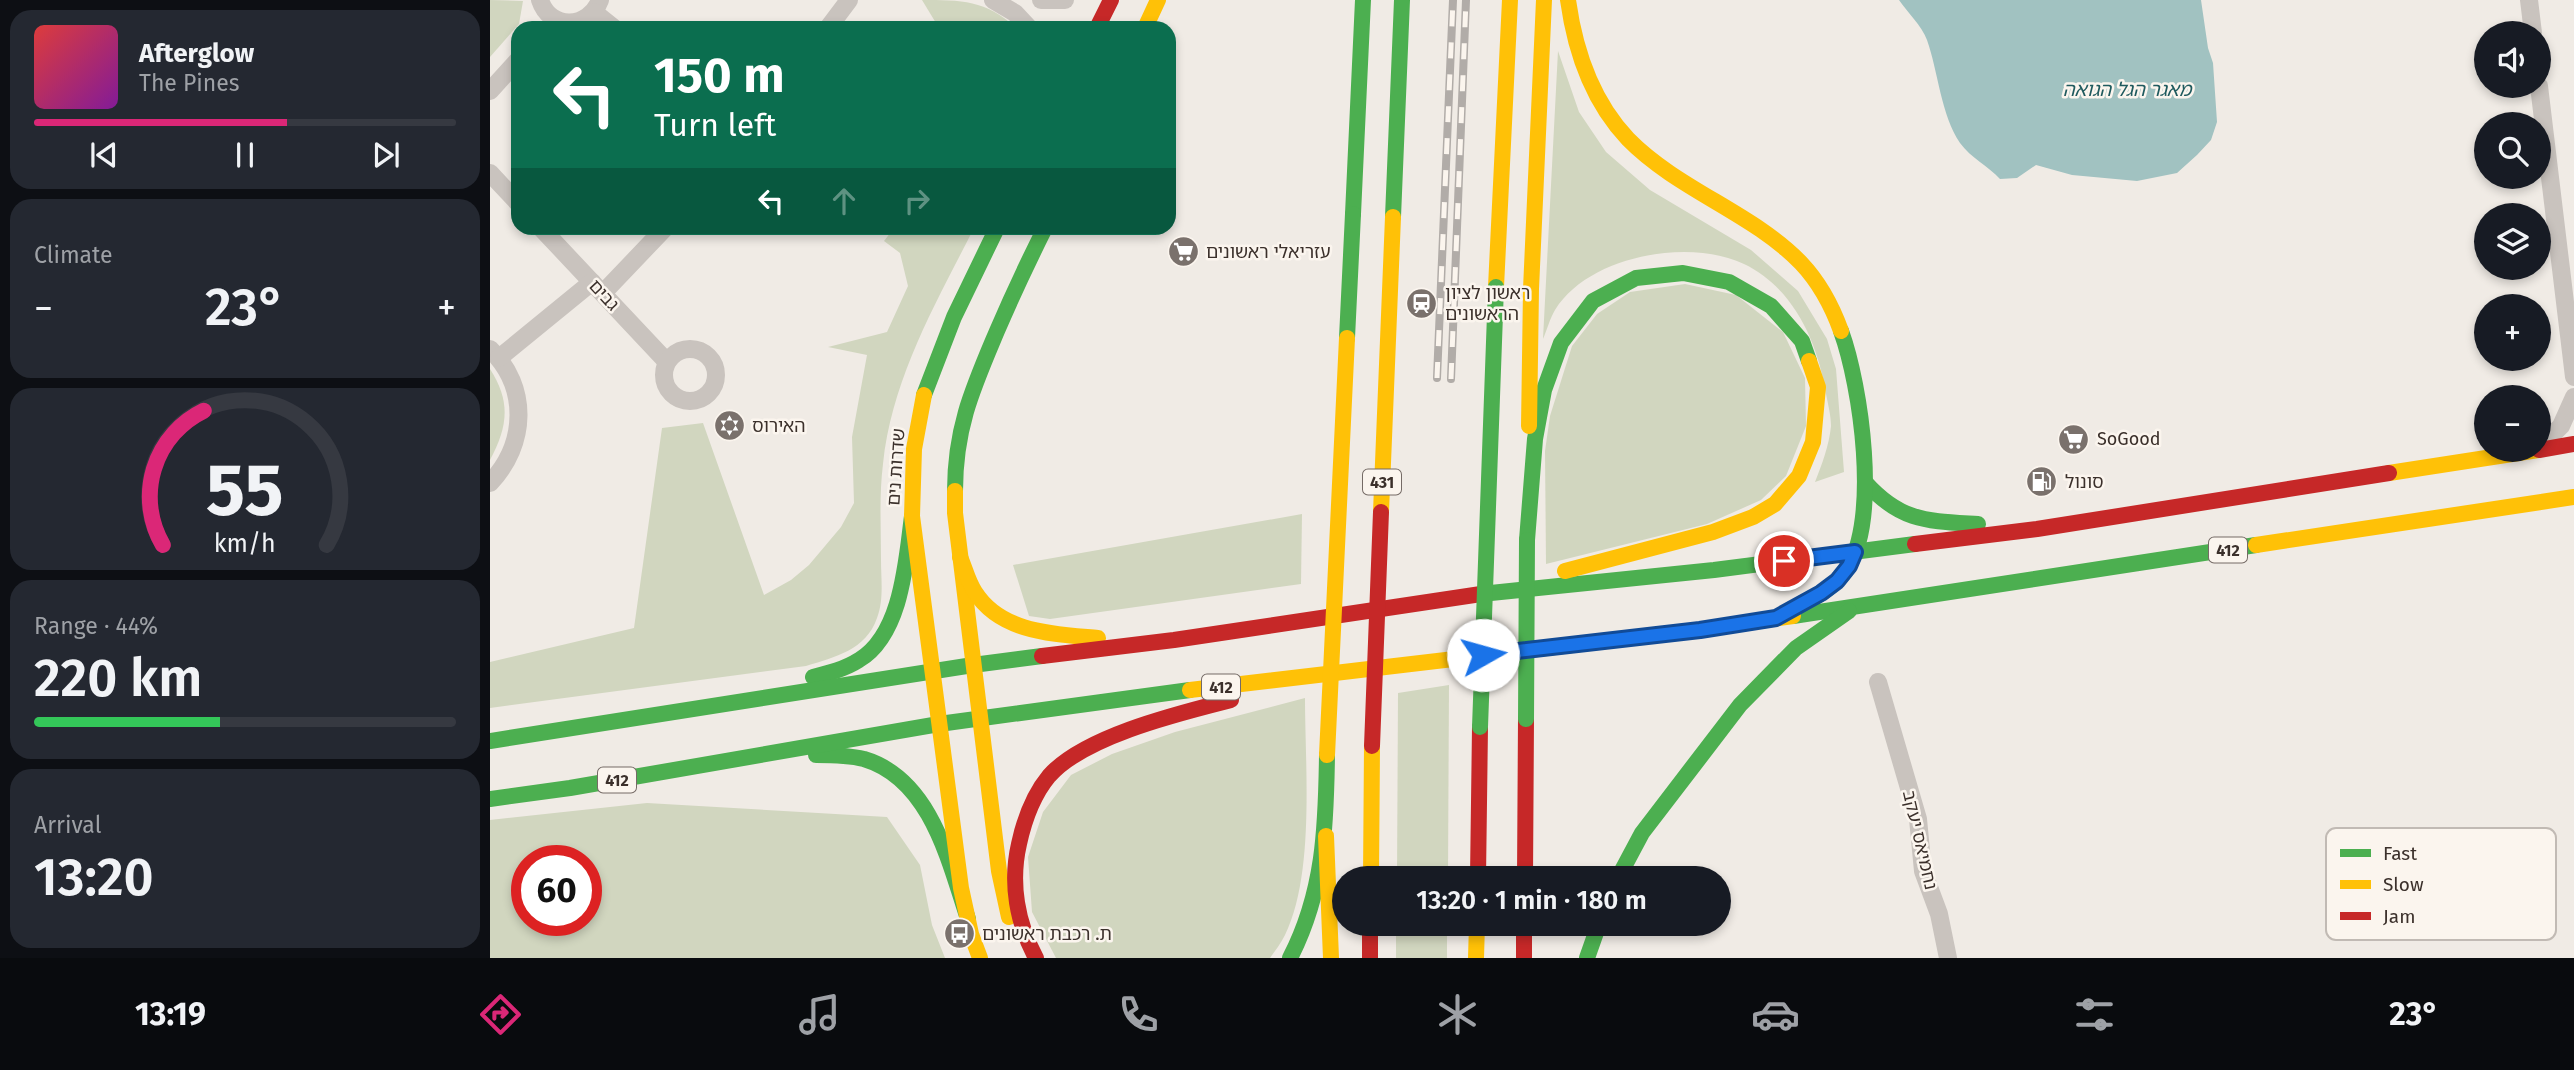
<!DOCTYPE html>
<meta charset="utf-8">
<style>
body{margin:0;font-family:"Fira Sans","Noto Sans Hebrew",sans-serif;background:#242831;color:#f1f3f6;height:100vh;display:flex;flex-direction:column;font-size:26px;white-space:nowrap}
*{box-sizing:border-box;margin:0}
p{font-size:23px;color:#9ea1a6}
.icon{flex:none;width:38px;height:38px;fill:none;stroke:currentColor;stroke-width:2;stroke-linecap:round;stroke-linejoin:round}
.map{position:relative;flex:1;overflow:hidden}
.sheet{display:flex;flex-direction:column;gap:10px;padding:10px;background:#0d0f14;width:490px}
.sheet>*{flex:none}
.guide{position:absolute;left:21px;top:21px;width:665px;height:214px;border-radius:21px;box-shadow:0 4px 10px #0003;background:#0b6e4f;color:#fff;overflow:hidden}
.tools{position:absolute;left:1984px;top:21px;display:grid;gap:14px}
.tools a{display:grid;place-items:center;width:77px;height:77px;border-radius:50%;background:#171b24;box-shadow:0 4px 10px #0003;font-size:35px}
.speed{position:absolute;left:21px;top:845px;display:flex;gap:14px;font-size:35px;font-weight:700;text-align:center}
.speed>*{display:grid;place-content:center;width:91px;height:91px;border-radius:50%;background:#171b24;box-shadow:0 4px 10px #0003;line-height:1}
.speed .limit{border:10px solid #d22;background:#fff;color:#111}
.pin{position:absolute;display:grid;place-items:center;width:60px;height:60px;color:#fff;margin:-30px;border:4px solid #fff;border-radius:50%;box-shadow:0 2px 7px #0007}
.me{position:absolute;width:77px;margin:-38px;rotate:83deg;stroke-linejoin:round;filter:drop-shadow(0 0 5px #0008)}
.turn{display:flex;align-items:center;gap:24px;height:147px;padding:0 28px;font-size:32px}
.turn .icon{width:91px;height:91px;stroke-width:2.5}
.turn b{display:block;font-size:49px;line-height:60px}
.lanes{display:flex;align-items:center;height:66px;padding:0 28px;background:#0003;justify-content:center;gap:35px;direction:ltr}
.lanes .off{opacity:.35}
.big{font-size:52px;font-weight:600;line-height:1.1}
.sheet .card{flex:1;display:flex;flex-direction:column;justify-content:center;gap:10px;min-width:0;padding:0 24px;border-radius:21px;background:#242831}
.sheet .dial{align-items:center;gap:0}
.dial svg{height:182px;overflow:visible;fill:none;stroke:#363941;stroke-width:7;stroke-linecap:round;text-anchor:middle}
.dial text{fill:#f1f3f6;stroke:none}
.song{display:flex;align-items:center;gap:21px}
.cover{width:84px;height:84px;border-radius:10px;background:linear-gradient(135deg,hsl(0 70% 55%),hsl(290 70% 35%))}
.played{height:7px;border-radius:4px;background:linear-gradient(90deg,#db2777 60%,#363941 60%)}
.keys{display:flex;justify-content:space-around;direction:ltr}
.heat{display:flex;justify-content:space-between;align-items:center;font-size:38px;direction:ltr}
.charge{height:10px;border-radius:5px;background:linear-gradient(90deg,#34c759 44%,#363941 0)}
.trip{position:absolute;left:842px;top:866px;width:399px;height:70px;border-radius:35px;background:#171b24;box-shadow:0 4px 10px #0003;font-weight:600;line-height:70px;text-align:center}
.menu{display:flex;height:112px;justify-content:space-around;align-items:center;background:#090b0e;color:#9ea1a6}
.menu .icon{width:49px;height:49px}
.menu .on{color:#db2777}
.menu b{font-size:32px;color:#f1f3f6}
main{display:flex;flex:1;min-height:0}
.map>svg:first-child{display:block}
.green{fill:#d1d6bf;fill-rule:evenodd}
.water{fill:#a1c2c1}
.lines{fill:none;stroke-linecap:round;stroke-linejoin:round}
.street{stroke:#c9c3be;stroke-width:18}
.fast{stroke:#4caf50;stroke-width:16}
.slow{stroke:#ffc107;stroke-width:16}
.jam{stroke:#c62828;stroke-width:16}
.rail-casing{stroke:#b1aca8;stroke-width:8}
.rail{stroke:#fbf5ee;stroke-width:5;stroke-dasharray:16;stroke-linecap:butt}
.fast-bridge{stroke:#4caf50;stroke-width:16}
.slow-bridge{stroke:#ffc107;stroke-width:16}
.jam-bridge{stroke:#c62828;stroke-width:16}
.route-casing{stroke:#114b97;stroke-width:18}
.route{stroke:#1a73e8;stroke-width:12}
.labels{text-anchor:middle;stroke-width:5;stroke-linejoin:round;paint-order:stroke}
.shield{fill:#fbf5ee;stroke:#756b66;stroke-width:2}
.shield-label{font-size:16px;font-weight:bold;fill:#3b302b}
.poi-label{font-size:18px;fill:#3b302b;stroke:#fbf5ee;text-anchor:start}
.street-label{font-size:18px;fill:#3b302b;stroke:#fbf5ee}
.water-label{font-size:19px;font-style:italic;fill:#1f5a5e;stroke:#fbf5ee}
.key{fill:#fbf5ee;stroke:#c1bab4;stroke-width:2}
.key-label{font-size:19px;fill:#3b302b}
</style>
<main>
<section class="sheet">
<div class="card">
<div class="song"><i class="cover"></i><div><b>Afterglow</b><p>The Pines</p></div></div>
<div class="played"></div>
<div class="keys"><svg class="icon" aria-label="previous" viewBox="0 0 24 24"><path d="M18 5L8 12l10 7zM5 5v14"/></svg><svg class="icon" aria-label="pause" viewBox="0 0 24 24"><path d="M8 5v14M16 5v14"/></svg><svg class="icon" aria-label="next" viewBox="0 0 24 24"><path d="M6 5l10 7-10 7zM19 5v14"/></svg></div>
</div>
<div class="card"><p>Climate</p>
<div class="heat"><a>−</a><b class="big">23°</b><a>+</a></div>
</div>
<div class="card dial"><svg viewBox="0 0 100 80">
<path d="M14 69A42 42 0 1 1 86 69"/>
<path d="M14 69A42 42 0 0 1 32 10" stroke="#db2777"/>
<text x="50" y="56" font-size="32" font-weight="700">55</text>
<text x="50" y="72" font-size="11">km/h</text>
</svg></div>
<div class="card"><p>Range · 44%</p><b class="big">220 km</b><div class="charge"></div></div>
<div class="card"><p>Arrival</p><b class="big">13:20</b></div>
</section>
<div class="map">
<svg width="2084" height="958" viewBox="0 0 2084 958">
<rect width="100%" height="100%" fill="#f0ebe5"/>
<g class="green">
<polygon points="0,0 33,1 29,24 0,57"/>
<path d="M432 0C471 0 496 0 526 28H449Z"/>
<path d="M1068 51 1089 112 1116 152 1160 190 1261 250 1308 291 1337 339 1346 369 1354 472 1325 482C1332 464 1339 446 1341 426 1341 416 1338 404 1336 394 1328 343 1304 288 1254 264 1200 238 1099 255 1065 310 1060 318 1057 330 1053 339Z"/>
<path d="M404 228H484C446 303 402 378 393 464 389 496 391 528 391 560 391 579 394 600 387 618 376 650 345 657 316 666L0 708V662L144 628 172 428 213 423 274 595 301 580 319 565 351 527 364 503 362 437 377 355 338 347 397 332 418 286 410 253 394 241Z"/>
<polygon points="1195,284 1246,295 1293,332 1315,378 1316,426 1296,476 1271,500 1217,524 1056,564 1055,451 1060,416 1082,346 1107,314 1140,292"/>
<path d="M0 369C21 402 18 426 0 460Z"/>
<polygon points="812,514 811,584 560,619 539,616 523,565"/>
<polygon points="959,685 958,878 907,878 908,693"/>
<path d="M815 698C815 766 825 874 795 935 791 943 785 951 780 958H566L542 912 538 857 553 812 581 775 622 754 685 732Z"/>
<path d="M157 803 397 817 430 865 442 925 455 958H0V820ZM96 861V920H37V861Z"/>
<rect x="906" y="924" width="51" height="34"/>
</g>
<path class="water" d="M1409 0H1711L1718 48 1723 63 1727 122 1721 140 1707 155 1687 173 1647 181 1582 175 1546 165 1527 178 1510 179C1498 166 1481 158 1470 143 1451 115 1448 71 1437 40 1432 26 1417 12 1409 0Z"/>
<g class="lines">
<g class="street">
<path d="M50 0C60 31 99 29 110 0"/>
<polyline points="503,0 525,13 539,28"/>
<polyline points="551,0 575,0"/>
<polyline points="2039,0 2043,33"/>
<polyline points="104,12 124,28"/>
<polyline points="338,28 359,0"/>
<polyline points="2049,86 2084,377"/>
<polyline points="0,91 28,60"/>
<polyline points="0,173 28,203"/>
<polyline points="51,228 177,362"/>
<polyline points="113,293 175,228"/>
<circle cx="200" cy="375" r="26"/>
<path d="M0 349C39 387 37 444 0 483"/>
<polyline points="9,358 102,282"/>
<polyline points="2049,448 2071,426 2084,397"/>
<polyline points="1388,682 1428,819 1433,871 1449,914 1458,958"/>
</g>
<g class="fast">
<polyline points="863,214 873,0"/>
<polyline points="903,217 912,0"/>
<polyline points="434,395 464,317 507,228"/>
<path d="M1375 482C1411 522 1437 521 1488 524"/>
<path d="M465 491C465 427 483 388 507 331 522 296 538 262 555 228"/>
<polyline points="1037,540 1045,439 1054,390 1071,343 1103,301 1146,278 1193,273 1239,282 1281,306 1312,341 1319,361"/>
<polyline points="991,594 1224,570 1425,544"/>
<path d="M1301 611C1321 600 1344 589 1357 569 1390 519 1371 386 1351 331"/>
<polyline points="1303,616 1766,545"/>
<path d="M323 677C339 673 355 669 369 660 412 634 416 561 422 516"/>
<polyline points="0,741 483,665 552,656"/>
<path d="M326 755C342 755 358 755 374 759 441 779 459 862 478 919"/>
<polyline points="0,799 80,788 449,724 700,690"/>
<polyline points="1128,878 1152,833 1250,705 1306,648 1359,611"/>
<path d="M800 958C834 892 836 828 837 755"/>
<polyline points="1097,958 1109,924"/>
</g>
<g class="slow">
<path d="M1078 0C1085 51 1102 101 1138 139 1188 190 1263 213 1311 263 1329 282 1342 306 1351 331"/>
<polyline points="655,28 668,0"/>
<polyline points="1006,287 1020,0"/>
<polyline points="434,395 424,449 422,516 471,888 481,934 490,958"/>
<polyline points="1039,426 1041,289 1054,0"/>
<polyline points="1899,473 2048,450"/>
<polyline points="465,491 465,513 509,871 519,917"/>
<polyline points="1766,545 2084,497"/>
<path d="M470 557C475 568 478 582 485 592 511 633 564 634 608 638"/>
<polyline points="1075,571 1223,532 1263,517 1285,504 1309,476 1323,442 1328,387 1319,361"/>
<polyline points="700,690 1210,630 1303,616"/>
<polyline points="836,836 841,958"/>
<polyline points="881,878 882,746"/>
<polyline points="986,958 987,924"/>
</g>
<g class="jam">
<polyline points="607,28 621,0"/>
<polyline points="2049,450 2084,444"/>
<polyline points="1425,544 1547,529 1899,473"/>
<polyline points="552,656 684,640 991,594"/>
<polyline points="988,878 990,727"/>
<polyline points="1035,878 1036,719"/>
<polyline points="880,924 880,958"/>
<polyline points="1034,924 1034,958"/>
<path d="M546 958C527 923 520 883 529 844 534 821 544 794 559 776 594 736 690 713 741 700"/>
</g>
<defs>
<g id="rail">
<polyline points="947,378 963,0"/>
<polyline points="961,379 976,0"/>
</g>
</defs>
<use href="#rail" class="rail-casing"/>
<use href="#rail" class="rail"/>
<g class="fast-bridge">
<polyline points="857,338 863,214"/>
<polyline points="1036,719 1037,540"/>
<polyline points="990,727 1006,287"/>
</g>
<g class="slow-bridge">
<polyline points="891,512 903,217"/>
<polyline points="837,755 857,338"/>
</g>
<polyline class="jam-bridge" points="882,746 891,512"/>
</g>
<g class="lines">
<defs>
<polyline id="route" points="993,655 1210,630 1286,618 1331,593 1347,581 1359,566 1365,552 1294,561"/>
</defs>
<use href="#route" class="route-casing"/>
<use href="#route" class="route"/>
</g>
<defs>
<symbol id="supermarket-disc" viewBox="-11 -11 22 22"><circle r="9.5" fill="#7a716c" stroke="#fbf5ee"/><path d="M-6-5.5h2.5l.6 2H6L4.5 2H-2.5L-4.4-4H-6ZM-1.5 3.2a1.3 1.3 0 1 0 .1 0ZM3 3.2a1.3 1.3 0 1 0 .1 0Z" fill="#fff"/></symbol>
<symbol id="station-disc" viewBox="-11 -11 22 22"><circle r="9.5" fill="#7a716c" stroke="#fbf5ee"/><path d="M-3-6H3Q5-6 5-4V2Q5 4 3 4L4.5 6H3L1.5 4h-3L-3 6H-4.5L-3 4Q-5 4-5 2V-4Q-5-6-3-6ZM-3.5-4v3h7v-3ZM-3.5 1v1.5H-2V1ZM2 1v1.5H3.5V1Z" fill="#fff"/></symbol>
<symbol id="synagogue-disc" viewBox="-11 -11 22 22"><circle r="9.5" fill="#7a716c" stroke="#fbf5ee"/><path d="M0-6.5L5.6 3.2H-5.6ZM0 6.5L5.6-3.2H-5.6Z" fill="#fff"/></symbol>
<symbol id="fuel-disc" viewBox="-11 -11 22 22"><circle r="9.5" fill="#7a716c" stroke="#fbf5ee"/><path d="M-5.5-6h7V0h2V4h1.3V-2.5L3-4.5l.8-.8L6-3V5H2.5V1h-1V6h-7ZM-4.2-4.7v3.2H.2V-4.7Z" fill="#fff"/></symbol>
<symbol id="bus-disc" viewBox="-11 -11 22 22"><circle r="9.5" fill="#7a716c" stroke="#fbf5ee"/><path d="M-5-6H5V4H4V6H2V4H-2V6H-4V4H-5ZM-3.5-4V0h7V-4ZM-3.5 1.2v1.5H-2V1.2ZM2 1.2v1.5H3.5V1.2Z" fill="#fff"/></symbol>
</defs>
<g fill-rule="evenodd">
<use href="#supermarket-disc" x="676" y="234" width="35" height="35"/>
<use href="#station-disc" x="914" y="286" width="35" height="35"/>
<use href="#synagogue-disc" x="222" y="408" width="35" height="35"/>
<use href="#supermarket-disc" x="1566" y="422" width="35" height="35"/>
<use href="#fuel-disc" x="1534" y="464" width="35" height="35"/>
<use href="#bus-disc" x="452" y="916" width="35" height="35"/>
</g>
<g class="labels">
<g class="shield">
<rect x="873" y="469.5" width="38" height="25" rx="5"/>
<rect x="1719" y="537.5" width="38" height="25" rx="5"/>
<rect x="712" y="674.5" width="38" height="25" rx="5"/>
<rect x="108" y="767.5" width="38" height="25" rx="5"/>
</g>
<g class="shield-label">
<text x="892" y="488">431</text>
<text x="1738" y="556">412</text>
<text x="731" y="693">412</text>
<text x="127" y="786">412</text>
</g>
<g class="poi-label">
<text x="716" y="258">עזריאלי ראשונים</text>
<text x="955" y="299">ראשון לציון<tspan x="955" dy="21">הראשונים</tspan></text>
<text x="262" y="432">האירוס</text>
<text x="1607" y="445">SoGood</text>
<text x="1575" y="488">סונול</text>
<text x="492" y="940">ת. רכבת ראשונים</text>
</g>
<g class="street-label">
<text transform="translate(114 295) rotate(47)" y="6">גבים</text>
<text transform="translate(406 467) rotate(-86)" y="6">שדרות נים</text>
<text transform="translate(1430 840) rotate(77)" y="6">נחמיאס יעקב</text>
</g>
<g class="water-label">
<text x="1637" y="96">מאגר הגל הגואה</text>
</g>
</g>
<rect x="1836" y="828" width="230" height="112" rx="10" class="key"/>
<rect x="1850" y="849" width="31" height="8" fill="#4caf50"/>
<rect x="1850" y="880" width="31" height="9" fill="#ffc107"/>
<rect x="1850" y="912" width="31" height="8" fill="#c62828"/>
<g class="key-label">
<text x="1893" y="860">Fast</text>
<text x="1893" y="891">Slow</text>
<text x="1893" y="923">Jam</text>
</g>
</svg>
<div class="tools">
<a><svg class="icon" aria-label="sound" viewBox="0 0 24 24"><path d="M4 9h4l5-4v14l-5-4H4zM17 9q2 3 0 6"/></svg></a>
<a><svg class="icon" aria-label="search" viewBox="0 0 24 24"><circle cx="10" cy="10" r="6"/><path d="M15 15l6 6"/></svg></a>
<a><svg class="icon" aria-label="layers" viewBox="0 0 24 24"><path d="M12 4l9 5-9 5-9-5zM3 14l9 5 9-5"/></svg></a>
<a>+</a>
<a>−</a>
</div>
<div class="speed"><div class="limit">60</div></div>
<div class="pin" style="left:1294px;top:561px;background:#d93025"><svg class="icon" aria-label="arrive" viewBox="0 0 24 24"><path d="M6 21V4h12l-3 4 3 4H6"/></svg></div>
<svg class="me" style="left:993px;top:655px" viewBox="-20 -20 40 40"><circle r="19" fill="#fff"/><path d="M0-13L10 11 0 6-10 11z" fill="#1a73e8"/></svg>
<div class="trip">13:20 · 1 min · 180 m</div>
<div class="guide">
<div class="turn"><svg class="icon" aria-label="left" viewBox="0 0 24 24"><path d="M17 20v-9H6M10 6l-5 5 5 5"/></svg><div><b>150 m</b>Turn left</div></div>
<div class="lanes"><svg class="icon" aria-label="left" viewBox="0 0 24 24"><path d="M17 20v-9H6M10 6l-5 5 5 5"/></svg><svg class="icon off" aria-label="ahead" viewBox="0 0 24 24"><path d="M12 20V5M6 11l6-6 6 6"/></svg><svg class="icon off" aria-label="right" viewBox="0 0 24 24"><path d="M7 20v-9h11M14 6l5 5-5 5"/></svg></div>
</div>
</div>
</main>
<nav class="menu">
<b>13:19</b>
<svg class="icon on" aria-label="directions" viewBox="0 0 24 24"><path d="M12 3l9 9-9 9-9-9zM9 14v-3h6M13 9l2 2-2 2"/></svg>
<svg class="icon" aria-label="music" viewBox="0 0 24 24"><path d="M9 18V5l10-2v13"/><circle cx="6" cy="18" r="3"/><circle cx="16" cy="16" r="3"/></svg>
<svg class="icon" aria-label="phone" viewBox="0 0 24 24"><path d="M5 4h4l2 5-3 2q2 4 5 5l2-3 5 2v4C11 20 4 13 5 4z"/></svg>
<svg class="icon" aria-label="climate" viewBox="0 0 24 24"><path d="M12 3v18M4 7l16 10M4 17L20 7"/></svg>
<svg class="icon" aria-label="car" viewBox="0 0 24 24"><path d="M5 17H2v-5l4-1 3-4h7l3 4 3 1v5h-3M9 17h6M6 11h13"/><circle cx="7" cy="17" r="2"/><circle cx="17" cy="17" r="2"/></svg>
<svg class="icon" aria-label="filters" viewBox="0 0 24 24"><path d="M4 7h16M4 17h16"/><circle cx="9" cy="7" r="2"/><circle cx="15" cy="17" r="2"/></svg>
<b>23°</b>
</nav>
